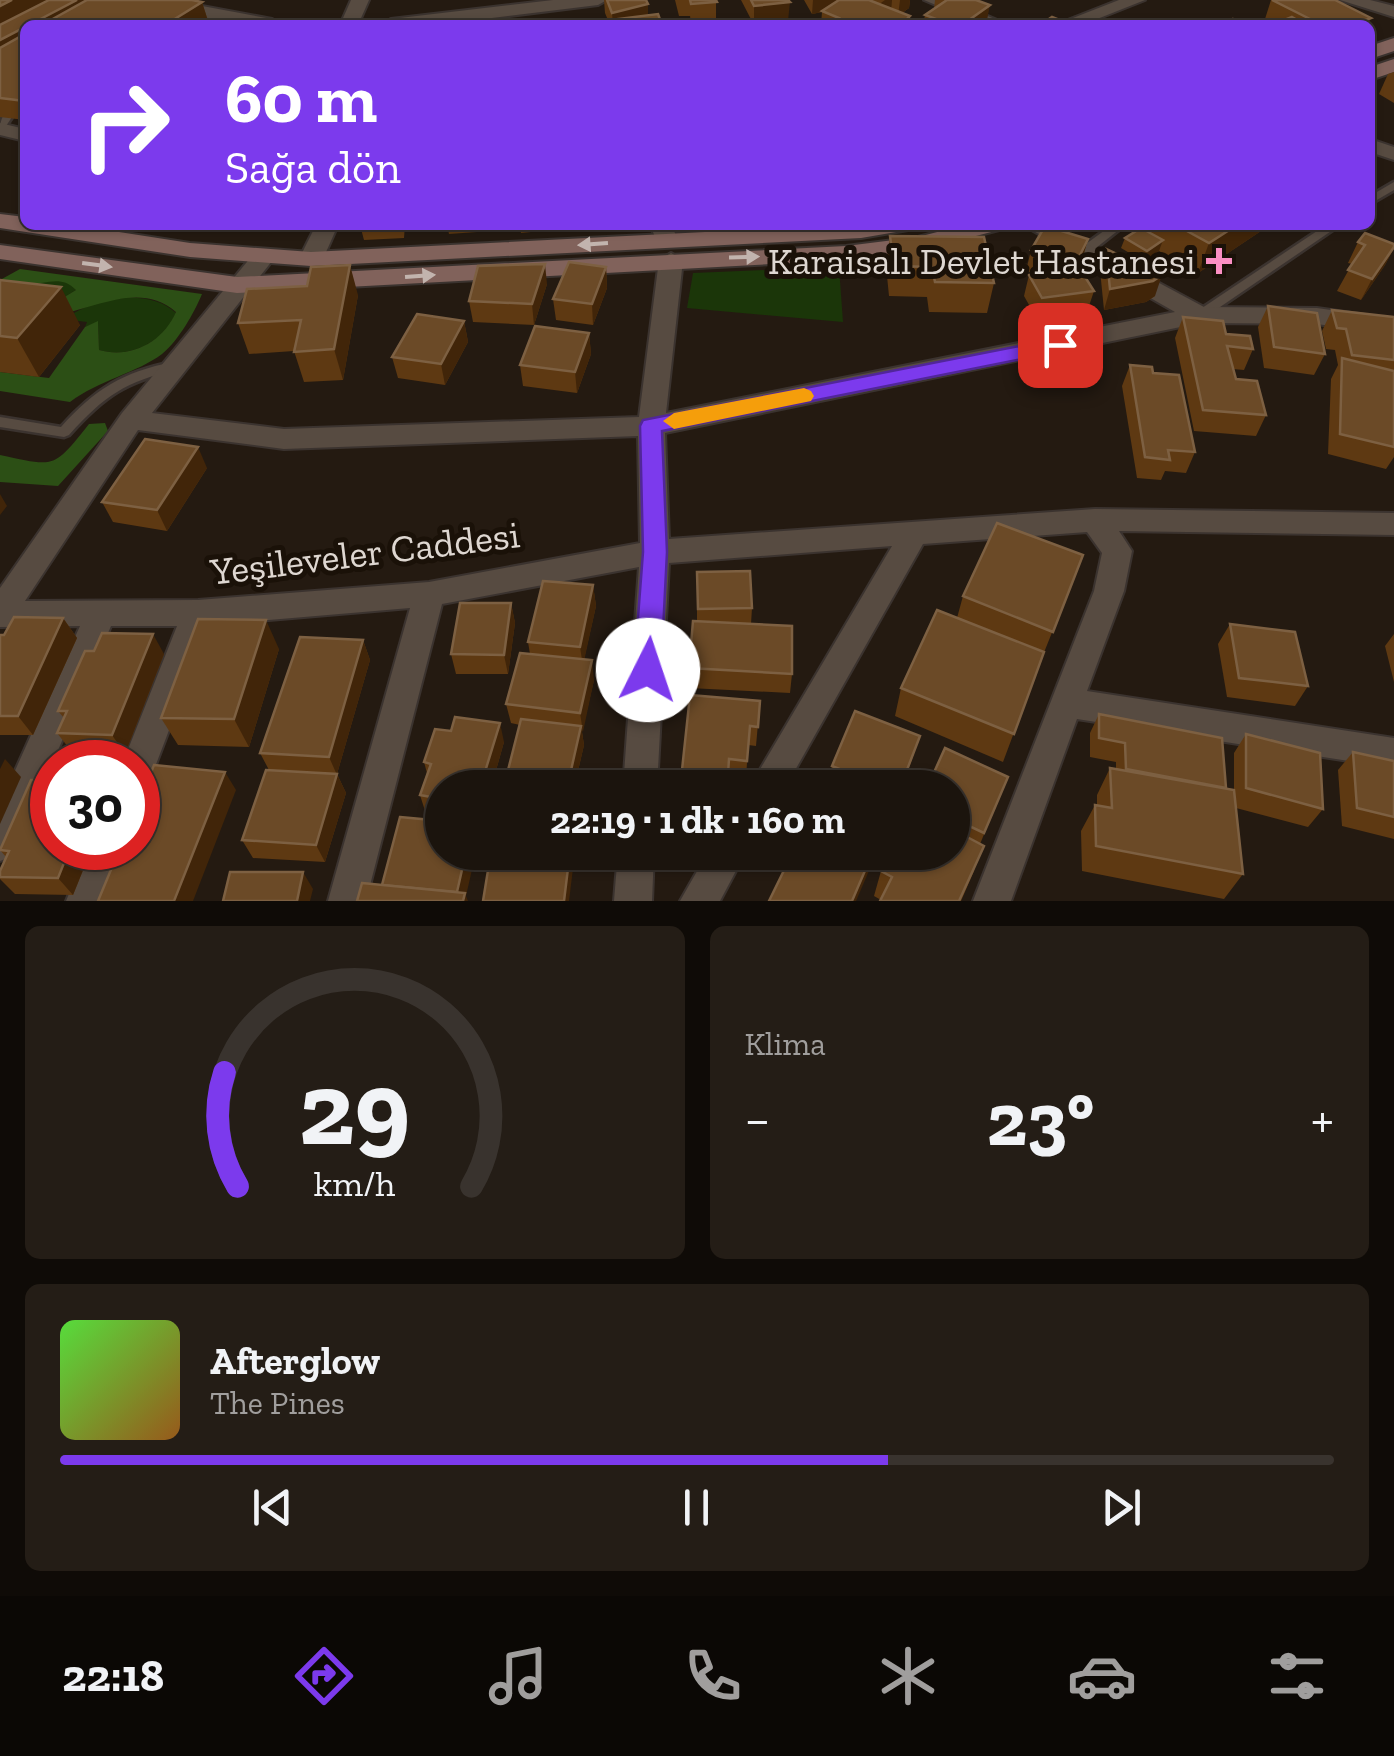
<!DOCTYPE html>
<html lang="tr">
<meta charset="utf-8">
<style>
body{margin:0;font-family:"Zilla Slab",serif;background:#241d16;color:#f1f3f6;height:100vh;display:flex;flex-direction:column;font-size:38px;white-space:nowrap}
*{box-sizing:border-box;margin:0}
p{font-size:32px;color:#a09e9d}
.icon{flex:none;width:55px;height:55px;fill:none;stroke:currentColor;stroke-width:2;stroke-linecap:round;stroke-linejoin:round}
.map{position:relative;height:901px;overflow:hidden}
.side{display:flex;flex-direction:column;gap:25px;padding:25px;background:#0f0b07;flex:1}
.side>*{flex:none}
.banner{position:absolute;left:20px;top:20px;width:1355px;height:210px;border-radius:15px;box-shadow:0 2px 8px #0004,0 0 0 2px #39332e;background:#7c3aed;color:#fff;overflow:hidden}
.speed{position:absolute;left:30px;top:740px;display:flex;gap:20px;font-size:50px;font-weight:700;text-align:center}
.speed>*{display:grid;place-content:center;width:130px;height:130px;border-radius:50%;background:#1b140d;box-shadow:0 2px 8px #0004,0 0 0 2px #39332e;line-height:1}
.speed .limit{border:15px solid #d22;background:#fff;color:#111}
.pin{position:absolute;display:grid;place-items:center;width:85px;height:85px;color:#fff;margin:-42px;border-radius:20px;box-shadow:0 5px 15px #0006}
.me{position:absolute;width:110px;margin:-55px;rotate:4deg;stroke-linejoin:round;filter:drop-shadow(0 0 8px #0008)}
.turn{display:flex;align-items:center;gap:35px;height:210px;padding:0 40px;font-size:45px}
.turn .icon{width:130px;height:130px;stroke-width:2.5}
.turn b{display:block;font-size:70px;line-height:85px}
.big{font-size:75px;font-weight:700;line-height:1.1}
.side .tile{flex:1;display:flex;flex-direction:column;justify-content:center;gap:15px;min-width:0;padding:0 35px;border-radius:15px;background:#241d16}
.side .dial{align-items:center;gap:0}
.dial svg{height:260px;overflow:visible;fill:none;stroke:#39332e;stroke-width:7;stroke-linecap:round;text-anchor:middle}
.dial text{fill:#f1f3f6;stroke:none}
.song{display:flex;align-items:center;gap:30px}
.cover{width:120px;height:120px;border-radius:15px;background:linear-gradient(135deg,hsl(110 70% 55%),hsl(30 70% 35%))}
.played{height:10px;border-radius:5px;background:linear-gradient(90deg,#7c3aed 65%,#39332e 65%)}
.keys{display:flex;justify-content:space-around;direction:ltr}
.heat{display:flex;justify-content:space-between;align-items:center;font-size:55px;direction:ltr}
.side .tiles{flex:1;display:grid;gap:25px;grid-template-columns:1fr 1fr}
.tile:last-child{grid-column:span 2}
.trip{position:absolute;left:425px;top:770px;width:545px;height:100px;border-radius:50px;background:#1b140d;box-shadow:0 2px 8px #0004,0 0 0 2px #39332e;font-weight:700;line-height:100px;text-align:center}
.tabs{display:flex;height:160px;justify-content:space-around;align-items:center;background:#0b0805;color:#a09e9d}
.tabs .icon{width:70px;height:70px}
.tabs .on{color:#7c3aed}
.tabs b{font-size:45px;color:#f1f3f6}
.map>svg:first-child{display:block}
.green{fill:#1b3609}
.forest{fill:#2c4f15}
.lines{fill:none;stroke-linecap:round;stroke-linejoin:round}
.service-casing{stroke:#3b332f;stroke-width:5}
.minor-casing{stroke:#3b332f;stroke-width:4}
.secondary-casing{stroke:#3b332f;stroke-width:4}
.service{fill:#574b41;fill-rule:evenodd}
.minor{fill:#574b41;fill-rule:evenodd}
.secondary{fill:#81625b;fill-rule:evenodd}
.wall{fill:#5e3912}
.shaded-wall{fill:#412509}
.building{fill:#6b4a27;stroke:#7d6042;stroke-width:2.5}
.oneway{fill:#c2b4ae}
.route{fill:#7c3aed;stroke:#51269a;stroke-width:2.5}
.slow{fill:#f59e0b}
.poi-dot{fill:#fb8fc3;stroke:#1a1108;stroke-width:4}
.labels{text-anchor:middle;stroke-width:10;stroke-linejoin:round;paint-order:stroke}
.poi-label{font-size:38px;fill:#ded7d1;stroke:#1a1108;text-anchor:end}
.street-label{font-size:38px;fill:#ded7d1;stroke:#1a1108}
</style>
<div class="map">
<svg width="1394" height="901" viewBox="0 0 1394 901">
<rect width="100%" height="100%" fill="#241a11"/>
<g class="green">
<polygon points="839,267 843,322 687,308 693,273"/>
<path d="M56 280 72 284 76 290 58 301 74 313C103 297 150 289 176 313 163 342 131 359 99 350L98 322 85 327 87 322 6 312 28 284Z"/>
</g>
<g class="forest">
<path d="M20 269 202 294C194 313 179 340 162 354 137 373 99 380 70 402L0 391V372L49 378 85 327 98 321 99 350C131 359 163 342 176 312 140 280 93 310 54 315L58 301 76 290C61 274 45 285 26 284 18 284 8 281 0 280Z"/>
<path d="M105 423 108 431 58 486 0 482V455C56 467 53 469 89 424Z"/>
</g>
<g class="lines">
<defs>
<g id="service">
<path d="M25 101V108L14 114 4 129 0 130C0 113 10 106 25 101Z"/>
<polygon points="1394,182 1394,190 1370,204 1370,196"/>
<polygon points="1112,225 1125,225 1087,255 1079,255 1079,249"/>
<polygon points="1326,225 1340,225 1204,318 1196,318 1194,315 1196,312"/>
<path d="M173 362 178 363 179 366 178 369C125 382 105 395 69 435L64 437 0 427V417L61 427C95 389 123 372 173 362Z"/>
</g>
<g id="minor">
<polygon points="133,0 170,0 272,19 281,25 243,25 142,5"/>
<polygon points="351,0 369,0 358,25 340,25"/>
<polygon points="553,0 607,0 598,5 436,25 382,25 391,19"/>
<polygon points="924,0 950,0 1009,25 983,25"/>
<polygon points="1119,0 1145,0 1082,25 1055,25"/>
<polygon points="1340,0 1370,0 1394,6 1394,17"/>
<polygon points="0,123 25,129 25,141 0,135"/>
<polygon points="1370,139 1394,147 1394,160 1370,152"/>
<polygon points="316,225 338,225 323,259 311,266 299,259"/>
<polygon points="650,225 672,225 677,239 674,244 658,244"/>
<path d="M1023 225H1051L1204 307 1317 308 1394 319V335L1317 324 1200 323 665 433 669 539 1095 509 1394 513V535L1119 531 1132 551 1124 591 1087 691 1394 738V768L1077 719 1011 901H973L1094 591 1102 553 1087 532 923 544 785 788H749L892 546 669 563 657 788H623L639 567 442 604 366 901H328L410 608 209 625 155 767 150 778 138 783V762H123L177 626H111L13 856 0 861V804L80 626 0 627V588L122 413 256 251H272L276 256 152 413 284 429 639 417 659 260 671 253 683 260 666 413 1175 312ZM138 430 284 449 638 436 640 543 429 582 198 600 25 601Z"/>
<polygon points="88,848 124,848 104,901 66,901"/>
<polygon points="618,852 654,852 652,901 614,901"/>
<polygon points="708,852 746,852 720,901 680,901"/>
</g>
<g id="secondary">
<polygon points="1394,38 1394,51 1370,59 1370,46"/>
<polygon points="1394,59 1394,72 1370,80 1370,67"/>
<polygon points="0,214 25,217 25,225 74,225 190,243 311,252 843,225 911,225 908,230 861,238 311,266 190,257 0,228"/>
<polygon points="964,225 1002,225 999,230 918,251 846,260 237,293 0,259 0,245 237,277 846,246 918,237"/>
</g>
</defs>
<use href="#service" class="service-casing"/>
<use href="#minor" class="minor-casing"/>
<use href="#secondary" class="secondary-casing"/>
<use href="#service" class="service"/>
<use href="#minor" class="minor"/>
<use href="#secondary" class="secondary"/>
</g>
<g class="wall">
<polygon points="0,0 202,2 208,21 202,25 25,25 25,120 0,117"/>
<polygon points="604,0 646,0 648,15 662,25 610,25 605,13"/>
<polygon points="675,0 716,0 716,21 691,23 690,16 679,16"/>
<polygon points="741,0 788,0 788,21 754,25"/>
<polygon points="804,0 837,0 836,2 839,0 910,0 909,8 902,13 910,16 909,25 821,25 822,12 812,14"/>
<polygon points="935,0 976,0 987,24 923,25 925,15 934,9"/>
<polygon points="1271,0 1371,18 1368,25 1272,25 1274,24 1265,19"/>
<polygon points="1394,72 1394,103 1379,94 1388,74"/>
<polygon points="180,225 205,225 199,230"/>
<polygon points="360,225 405,225 404,238 364,240"/>
<polygon points="447,225 491,225 491,231 449,234"/>
<polygon points="520,225 600,225 521,233"/>
<polygon points="1136,225 1270,225 1198,273 1159,251 1143,261 1121,248 1125,238 1134,232"/>
<polygon points="890,236 994,283 987,313 929,312 927,297 889,296 886,266"/>
<polygon points="1088,239 1082,260 1077,269 1094,291 1087,312 1037,319 1024,296 1029,275 1037,274 1026,271 1031,250"/>
<polygon points="1358,242 1394,248 1385,265 1361,300 1337,291 1352,264 1348,263"/>
<polygon points="1106,249 1155,296 1146,302 1104,310 1100,270"/>
<polygon points="606,267 607,288 593,325 556,320 553,299"/>
<polygon points="0,280 80,325 39,377 0,372"/>
<polygon points="547,284 534,325 473,322 469,301"/>
<polygon points="358,295 343,380 304,382 294,351 249,354 238,323"/>
<polygon points="1268,306 1325,354 1314,375 1264,368 1258,327"/>
<polygon points="1332,310 1394,317 1394,457 1386,469 1328,454 1331,379 1338,365 1335,350 1326,349 1322,331"/>
<polygon points="1183,317 1226,334 1253,349 1244,370 1233,369 1236,379 1266,415 1256,436 1194,431 1175,338"/>
<polygon points="464,321 468,342 445,385 398,378 392,357"/>
<polygon points="589,333 591,354 577,393 523,386 520,365"/>
<polygon points="1130,365 1153,373 1195,452 1186,473 1165,471 1161,480 1137,478 1122,386"/>
<polygon points="207,468 167,531 113,522 102,502"/>
<polygon points="1083,555 1041,660 1003,762 895,716 901,688 957,618 963,596"/>
<polygon points="697,572 752,608 751,624 792,674 790,693 689,688 689,668 697,621"/>
<polygon points="593,585 596,606 584,659 594,680 582,732 584,745 574,788 504,788 520,725 511,723 506,704 530,654 528,642"/>
<polygon points="511,603 515,623 508,674 456,674 451,654"/>
<polygon points="63,618 77,638 33,735 0,735 0,635 4,635"/>
<polygon points="1230,624 1308,686 1295,706 1227,697 1218,644"/>
<polygon points="1394,634 1394,682 1385,646"/>
<polygon points="363,640 370,660 337,774 346,793 325,862 253,858 242,840 269,770 260,753"/>
<polygon points="279,649 249,747 178,745 161,718"/>
<polygon points="164,654 125,754 72,752 57,733 64,718 58,711"/>
<polygon points="760,701 756,746 748,745 746,780 728,778 728,788 682,788 682,770"/>
<polygon points="1099,714 1226,788 1234,790 1234,753 1246,734 1323,809 1308,827 1236,808 1243,874 1224,899 1082,871 1081,831 1095,805 1097,805 1097,795 1110,768 1116,769 1116,762 1090,757 1090,733"/>
<polygon points="920,736 902,788 836,788 829,785 832,766"/>
<polygon points="504,742 491,788 442,788 442,816 426,814 420,795 427,773 424,762"/>
<polygon points="1353,752 1394,761 1394,839 1342,826 1338,770"/>
<polygon points="51,758 105,759 107,762 52,762 52,848 92,848 73,895 15,894 0,879 0,871 6,857 0,850 31,780 41,780"/>
<polygon points="1008,777 980,844 974,871 961,901 880,901 881,900 874,896 881,871 952,852 952,788"/>
</g>
<g class="shaded-wall">
<polygon points="12,0 57,0 0,29 0,6"/>
<polygon points="77,0 103,0 74,25 29,25"/>
<polygon points="813,0 837,0 836,11 822,11 822,12 812,14"/>
<polygon points="885,0 892,0 891,13 878,5"/>
<polygon points="900,0 910,0 909,8 898,16"/>
<polygon points="202,2 208,21 202,25 165,25"/>
<polygon points="790,2 788,21 754,25 754,6"/>
<polygon points="648,4 648,23 618,19 618,25 613,25 612,13"/>
<polygon points="990,5 986,25 962,25"/>
<polygon points="1371,18 1368,25 1353,25"/>
<polygon points="25,27 25,51 0,65 0,40"/>
<polygon points="1237,225 1270,225 1198,273 1209,243"/>
<polygon points="1088,239 1082,260 1070,284 1076,263"/>
<polygon points="1163,240 1159,251 1143,261 1147,251"/>
<polygon points="1394,247 1385,265 1361,300 1372,279"/>
<polygon points="545,264 547,284 534,325 532,304"/>
<polygon points="350,265 358,295 343,380 334,349"/>
<polygon points="606,267 607,288 593,325 592,304"/>
<polygon points="1162,275 1155,296 1146,302 1104,310 1110,289"/>
<polygon points="61,287 80,325 39,377 17,338"/>
<polygon points="464,321 468,342 445,385 441,364"/>
<polygon points="589,333 591,354 577,393 575,372"/>
<polygon points="198,447 207,468 167,531 157,510"/>
<polygon points="0,494 7,506 0,515"/>
<polygon points="593,585 596,606 583,666 580,647"/>
<polygon points="511,603 515,623 508,674 504,655"/>
<polygon points="63,618 77,638 33,735 18,716"/>
<polygon points="266,620 279,649 249,747 234,719"/>
<polygon points="153,634 164,654 125,754 112,735"/>
<polygon points="363,640 370,660 337,774 346,793 325,862 316,845 337,775 329,757"/>
<polygon points="592,660 594,680 583,732 580,713"/>
<polygon points="500,723 504,742 491,788 480,788"/>
<polygon points="581,726 584,745 574,788 567,788"/>
<polygon points="920,736 902,788 900,788"/>
<polygon points="5,759 21,777 0,824 0,769"/>
<polygon points="225,772 236,790 193,901 174,901"/>
<polygon points="70,848 92,848 73,895 58,878"/>
<polygon points="466,852 476,852 466,896 468,901 456,901"/>
<polygon points="570,852 575,852 569,901 564,901"/>
<polygon points="873,852 877,852 856,901 852,901"/>
<polygon points="303,872 313,889 310,901 297,901"/>
</g>
<g class="building">
<polygon points="0,0 12,0 0,6"/>
<polygon points="49,0 77,0 29,25 25,25 25,27 0,40 0,25"/>
<polygon points="87,0 192,0 202,2 165,25 42,25"/>
<polygon points="607,0 646,0 648,4 612,13"/>
<polygon points="690,0 716,0 717,2 691,4"/>
<polygon points="751,0 788,0 790,2 754,6"/>
<polygon points="839,0 869,0 910,16 901,25 836,25 834,24 839,18 822,11"/>
<polygon points="947,0 976,0 990,5 962,25 952,25 925,15"/>
<polygon points="1272,0 1335,0 1371,18 1353,25 1322,25"/>
<polygon points="658,14 662,25 620,25 618,19"/>
<polygon points="1052,17 1072,25 1040,25"/>
<polygon points="1292,17 1306,25 1272,25"/>
<polygon points="1233,19 1245,25 1220,25"/>
<polygon points="25,34 25,101 0,98 0,48"/>
<polygon points="1176,225 1237,225 1209,243"/>
<polygon points="1045,226 1088,239 1076,263 1031,250"/>
<polygon points="1141,228 1163,240 1147,251 1125,238"/>
<polygon points="1365,233 1394,244 1394,247 1372,279 1348,270 1365,245 1358,242"/>
<polygon points="890,236 984,237 994,283 935,282 932,267 894,266"/>
<polygon points="1106,249 1162,275 1153,281 1110,289"/>
<polygon points="569,262 606,267 592,304 553,299"/>
<polygon points="545,264 532,304 469,301 478,266"/>
<polygon points="350,265 334,349 294,352 301,320 238,323 247,289 307,286 311,267"/>
<polygon points="1080,269 1094,291 1042,298 1029,275"/>
<polygon points="0,280 61,287 17,338 0,336"/>
<polygon points="1268,306 1317,313 1325,354 1274,347"/>
<polygon points="1332,310 1394,317 1394,360 1352,355 1346,329 1337,328"/>
<polygon points="417,314 464,321 441,364 392,357"/>
<polygon points="1183,317 1223,321 1226,334 1250,336 1253,349 1227,346 1236,379 1257,381 1266,415 1203,410"/>
<polygon points="535,326 589,333 575,372 520,365"/>
<polygon points="1342,358 1394,371 1394,447 1340,434"/>
<polygon points="1130,365 1152,367 1153,373 1179,375 1195,452 1168,450 1170,460 1145,457"/>
<polygon points="145,439 198,447 157,510 102,502"/>
<polygon points="997,523 1083,555 1053,632 963,596"/>
<polygon points="750,571 752,608 698,609 697,572"/>
<polygon points="543,581 593,585 580,647 528,642"/>
<polygon points="460,603 511,603 504,655 451,654"/>
<polygon points="937,610 1044,652 1014,734 901,688"/>
<polygon points="14,617 63,618 18,716 0,716 0,635 4,635"/>
<polygon points="198,619 266,620 234,719 161,718"/>
<polygon points="693,621 792,626 792,674 689,668"/>
<polygon points="1230,624 1295,632 1308,686 1239,678"/>
<polygon points="102,633 153,634 112,735 57,733 67,711 58,711 85,651 94,651"/>
<polygon points="300,637 363,640 329,757 260,753"/>
<polygon points="520,653 592,660 580,713 506,704"/>
<polygon points="690,695 760,701 758,727 750,726 747,761 729,759 728,774 682,770"/>
<polygon points="855,711 920,736 900,788 886,788 832,766"/>
<polygon points="1099,714 1222,738 1226,788 1126,769 1125,743 1099,738"/>
<polygon points="455,717 500,723 480,788 442,788 442,799 420,795 431,764 424,762 435,729 451,731"/>
<polygon points="521,719 581,726 567,788 504,786"/>
<polygon points="1246,734 1320,753 1323,809 1246,788"/>
<polygon points="945,748 1008,777 984,833 952,818 952,788 927,788"/>
<polygon points="1353,752 1394,761 1394,817 1357,808"/>
<polygon points="51,758 105,759 104,762 52,762 52,848 70,848 58,878 0,877 0,871 9,851 0,850 31,780 41,780"/>
<polygon points="154,765 225,772 174,901 98,901 120,848 138,848 138,805"/>
<polygon points="1110,768 1234,790 1243,874 1096,846 1095,805 1112,808"/>
<polygon points="266,770 337,774 316,845 242,840"/>
<polygon points="400,817 442,821 442,852 466,852 457,892 382,885"/>
<polygon points="952,829 984,846 959,901 880,901 892,877 881,871 891,852 952,852"/>
<polygon points="491,852 570,852 564,901 483,901"/>
<polygon points="793,852 873,852 852,901 769,901"/>
<polygon points="230,872 303,872 297,901 223,901"/>
<polygon points="362,883 465,893 463,901 357,901"/>
</g>
<defs><path id="oneway-solid" d="M-6-.8H1V-3.2L6.5 0L1 3.2V.8H-6Z" transform="scale(2.5)"/></defs>
<g class="oneway">
<use href="#oneway-solid" transform="translate(593 244) rotate(176)"/>
<use href="#oneway-solid" transform="translate(744 257) rotate(-2)"/>
<use href="#oneway-solid" transform="translate(97 265) rotate(8)"/>
<use href="#oneway-solid" transform="translate(420 276) rotate(-4)"/>
</g>
<polygon class="route" points="1060,338 1067,340 1070,345 1067,350 662,431 667,552 661,670 657,678 648,681 638,678 634,670 643,552 640,426 643,420"/>
<polygon class="slow" points="804,388 811,391 814,396 811,401 674,429 663,421 674,413"/>
<path class="poi-dot" d="M1214 246h10v10h10v10h-10v10h-10v-10h-10v-10h10z"/>
<g class="labels">
<g class="poi-label">
<text x="1196" y="274">Karaisalı Devlet Hastanesi</text>
</g>
<g class="street-label">
<text transform="translate(365 553) rotate(-7)" y="13">Yeşileveler Caddesi</text>
</g>
</g>
</svg>
<div class="speed"><div class="limit">30</div></div>
<div class="pin" style="left:1060px;top:345px;background:#d93025"><svg class="icon" aria-label="arrive" viewBox="0 0 24 24"><path d="M6 21V4h12l-3 4 3 4H6"/></svg></div>
<svg class="me" style="left:648px;top:670px" viewBox="-20 -20 40 40"><circle r="19" fill="#fff"/><path d="M0-13L10 11 0 6-10 11z" fill="#7c3aed"/></svg>
<div class="trip">22:19 · 1 dk · 160 m</div>
<div class="banner">
<div class="turn"><svg class="icon" aria-label="right" viewBox="0 0 24 24"><path d="M7 20v-9h11M14 6l5 5-5 5"/></svg><div><b>60 m</b>Sağa dön</div></div>
</div>
</div>
<section class="side">
<div class="tiles">
<div class="tile dial"><svg viewBox="0 0 100 80">
<path d="M14 69A42 42 0 1 1 86 69"/>
<path d="M14 69A42 42 0 0 1 10 34" stroke="#7c3aed"/>
<text x="50" y="56" font-size="32" font-weight="700">29</text>
<text x="50" y="72" font-size="11">km/h</text>
</svg></div>
<div class="tile"><p>Klima</p>
<div class="heat"><a>−</a><b class="big">23°</b><a>+</a></div>
</div>
<div class="tile">
<div class="song"><i class="cover"></i><div><b>Afterglow</b><p>The Pines</p></div></div>
<div class="played"></div>
<div class="keys"><svg class="icon" aria-label="previous" viewBox="0 0 24 24"><path d="M18 5L8 12l10 7zM5 5v14"/></svg><svg class="icon" aria-label="pause" viewBox="0 0 24 24"><path d="M8 5v14M16 5v14"/></svg><svg class="icon" aria-label="next" viewBox="0 0 24 24"><path d="M6 5l10 7-10 7zM19 5v14"/></svg></div>
</div>
</div>
</section>
<nav class="tabs">
<b>22:18</b>
<svg class="icon on" aria-label="directions" viewBox="0 0 24 24"><path d="M12 3l9 9-9 9-9-9zM9 14v-3h6M13 9l2 2-2 2"/></svg>
<svg class="icon" aria-label="music" viewBox="0 0 24 24"><path d="M9 18V5l10-2v13"/><circle cx="6" cy="18" r="3"/><circle cx="16" cy="16" r="3"/></svg>
<svg class="icon" aria-label="phone" viewBox="0 0 24 24"><path d="M5 4h4l2 5-3 2q2 4 5 5l2-3 5 2v4C11 20 4 13 5 4z"/></svg>
<svg class="icon" aria-label="climate" viewBox="0 0 24 24"><path d="M12 3v18M4 7l16 10M4 17L20 7"/></svg>
<svg class="icon" aria-label="car" viewBox="0 0 24 24"><path d="M5 17H2v-5l4-1 3-4h7l3 4 3 1v5h-3M9 17h6M6 11h13"/><circle cx="7" cy="17" r="2"/><circle cx="17" cy="17" r="2"/></svg>
<svg class="icon" aria-label="filters" viewBox="0 0 24 24"><path d="M4 7h16M4 17h16"/><circle cx="9" cy="7" r="2"/><circle cx="15" cy="17" r="2"/></svg>
</nav>
